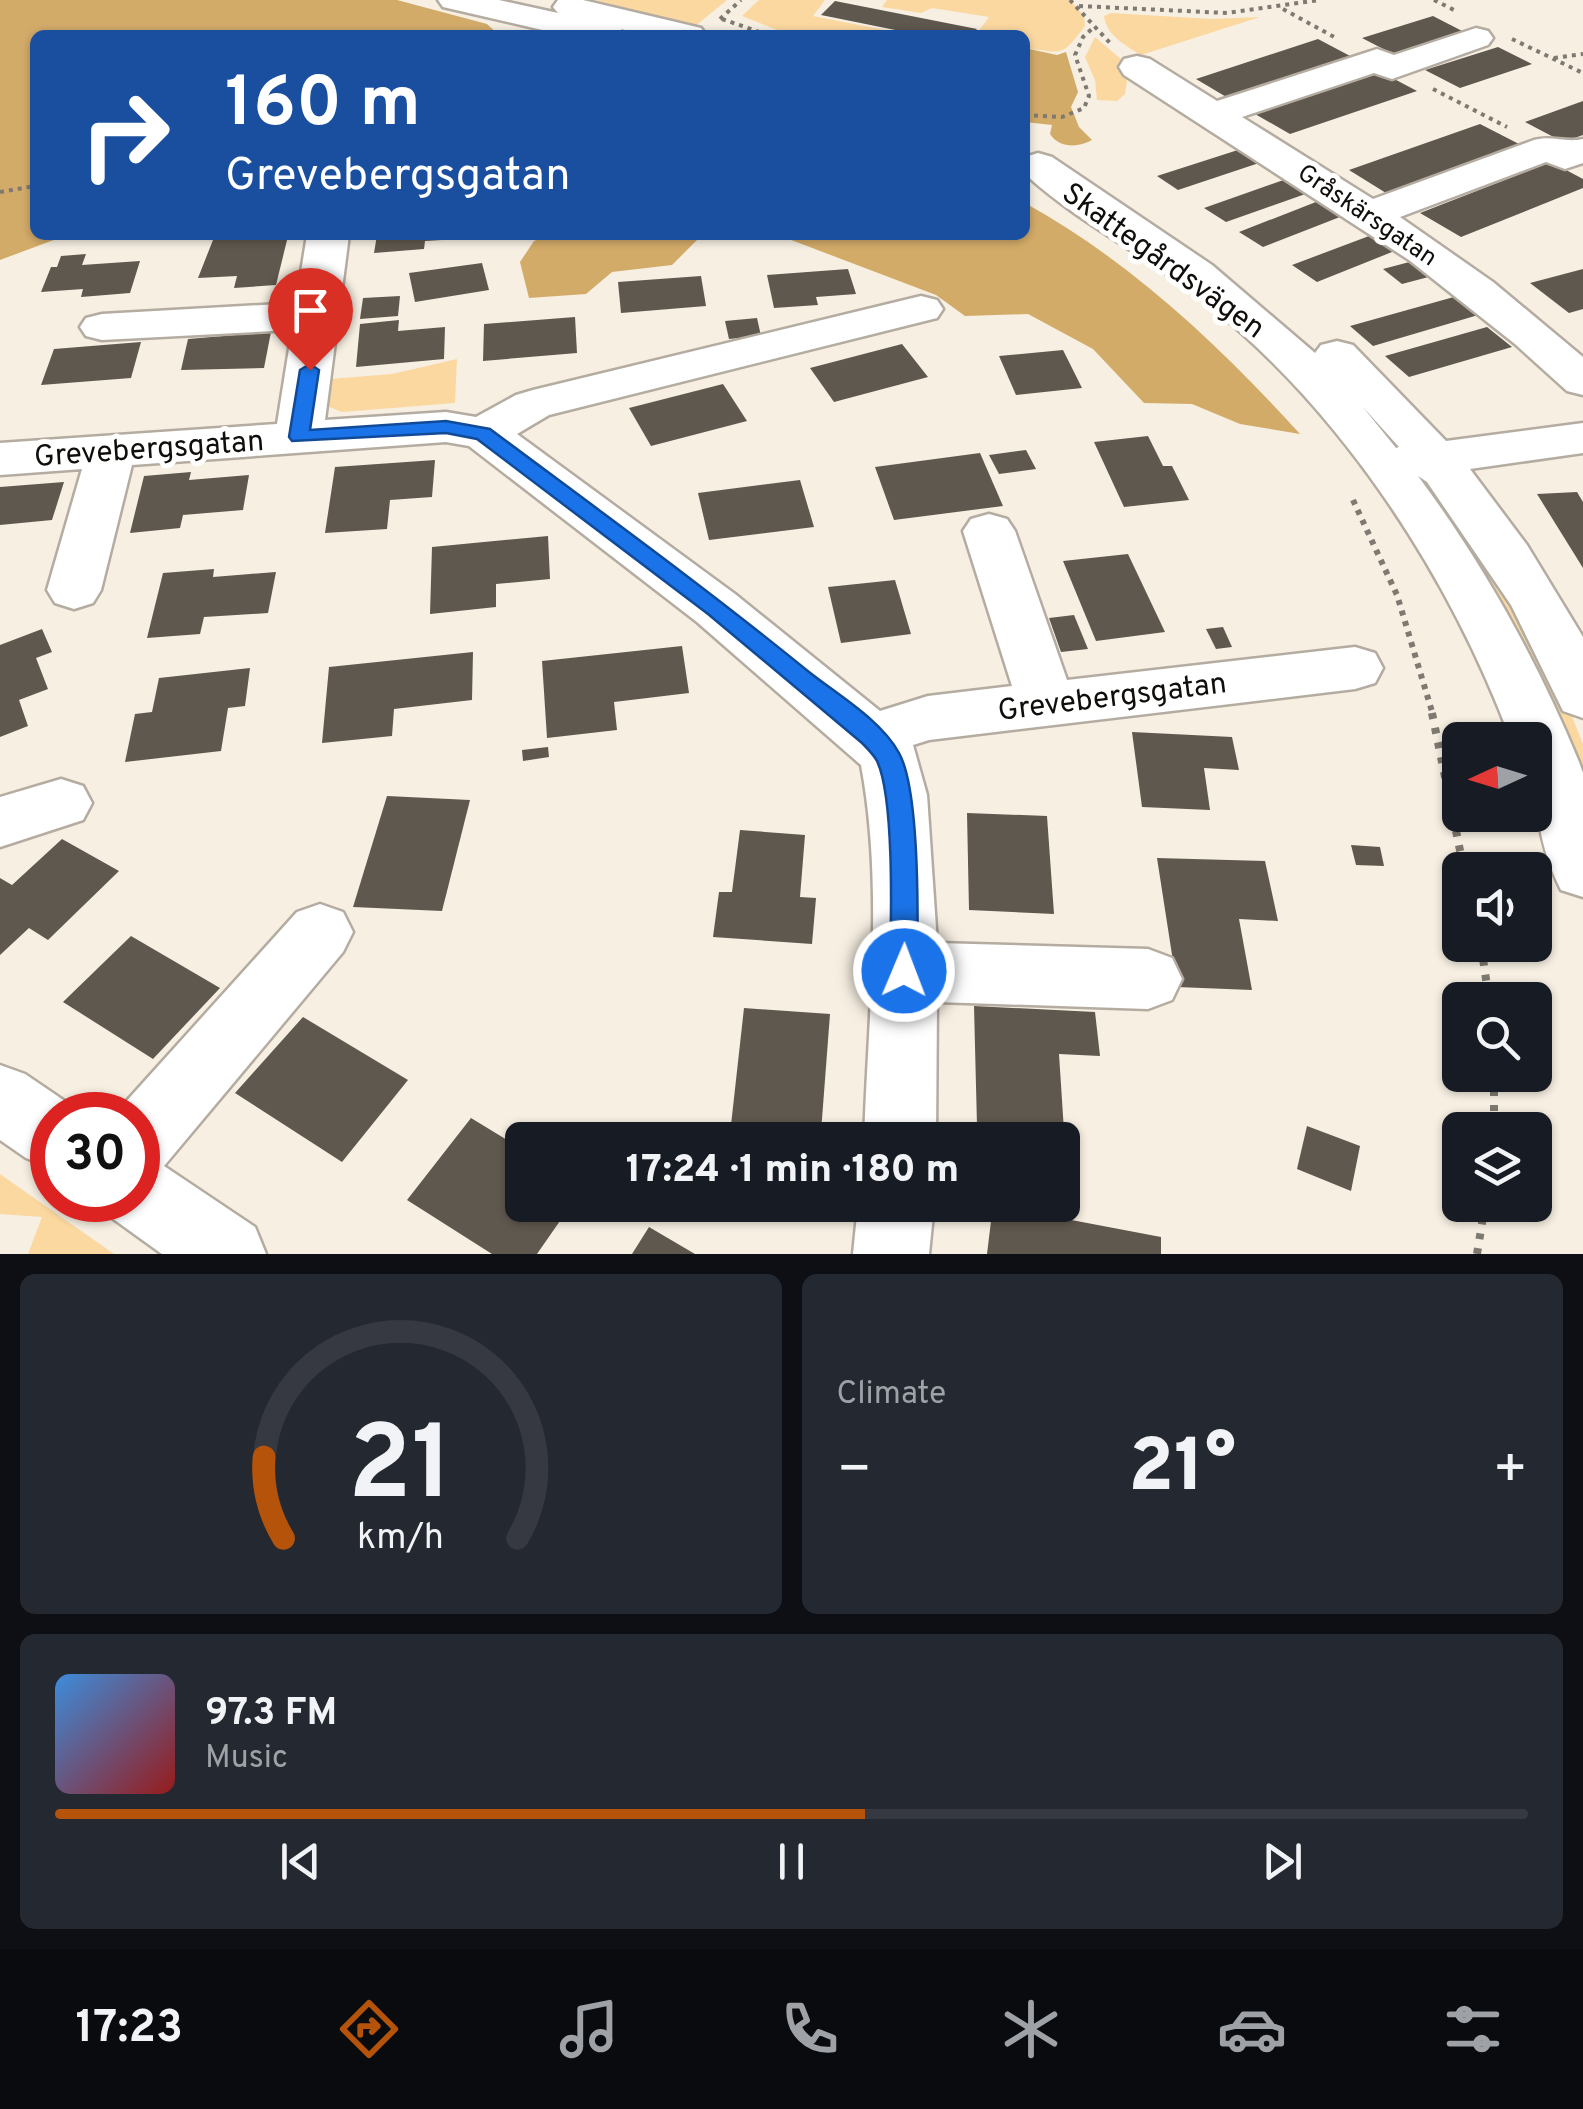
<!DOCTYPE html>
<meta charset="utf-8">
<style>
body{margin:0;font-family:Overpass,sans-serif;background:#242831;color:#f1f3f6;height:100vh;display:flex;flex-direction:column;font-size:38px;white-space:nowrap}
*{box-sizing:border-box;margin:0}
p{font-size:32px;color:#9ea1a6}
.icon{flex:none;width:55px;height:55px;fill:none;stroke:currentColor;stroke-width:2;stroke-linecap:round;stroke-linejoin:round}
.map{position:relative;height:1254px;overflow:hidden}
.sheet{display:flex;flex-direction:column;gap:20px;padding:20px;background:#0d0f14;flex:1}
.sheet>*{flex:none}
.banner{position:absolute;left:30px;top:30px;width:1000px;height:210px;border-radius:15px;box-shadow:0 2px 8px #0004;background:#1a4fa0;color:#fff;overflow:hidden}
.needle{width:65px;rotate:266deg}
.tools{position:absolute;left:1442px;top:722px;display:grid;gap:20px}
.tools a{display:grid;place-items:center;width:110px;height:110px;border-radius:15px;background:#171b24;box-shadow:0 2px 8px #0004;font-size:50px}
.speed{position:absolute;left:30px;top:1092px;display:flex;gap:20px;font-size:50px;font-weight:700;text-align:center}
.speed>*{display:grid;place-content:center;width:130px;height:130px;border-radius:50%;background:#171b24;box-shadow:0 2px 8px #0004;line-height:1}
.speed .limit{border:15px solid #d22;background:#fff;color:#111}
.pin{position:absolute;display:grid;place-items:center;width:85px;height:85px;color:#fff;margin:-102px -42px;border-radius:50% 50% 50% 0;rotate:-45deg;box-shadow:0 0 10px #0007}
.pin .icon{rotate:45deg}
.me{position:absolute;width:110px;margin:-55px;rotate:1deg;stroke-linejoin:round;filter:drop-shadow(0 0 8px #0008)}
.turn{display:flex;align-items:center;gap:35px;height:210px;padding:0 30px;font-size:45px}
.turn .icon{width:130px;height:130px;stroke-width:2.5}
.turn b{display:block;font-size:70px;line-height:85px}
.big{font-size:75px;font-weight:800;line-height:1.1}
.sheet .tile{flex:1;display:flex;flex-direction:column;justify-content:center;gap:15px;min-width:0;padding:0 35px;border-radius:15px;background:#242831}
.sheet .dial{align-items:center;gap:0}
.dial svg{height:260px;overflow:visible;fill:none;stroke:#363941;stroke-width:7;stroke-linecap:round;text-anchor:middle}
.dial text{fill:#f1f3f6;stroke:none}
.song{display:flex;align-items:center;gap:30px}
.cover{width:120px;height:120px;border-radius:15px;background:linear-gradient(135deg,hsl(210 70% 55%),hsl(0 70% 35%))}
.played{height:10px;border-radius:5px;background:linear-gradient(90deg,#b45309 55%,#363941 55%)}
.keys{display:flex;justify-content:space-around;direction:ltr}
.heat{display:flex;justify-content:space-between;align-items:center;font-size:55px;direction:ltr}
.sheet .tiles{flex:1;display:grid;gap:20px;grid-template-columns:1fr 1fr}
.tile:last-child{grid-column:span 2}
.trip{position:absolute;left:505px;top:1122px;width:575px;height:100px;border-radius:15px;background:#171b24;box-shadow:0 2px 8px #0004;font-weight:800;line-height:100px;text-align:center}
.dock{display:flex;height:160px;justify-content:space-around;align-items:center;background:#090b0e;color:#9ea1a6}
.dock .icon{width:70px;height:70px}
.dock .selected{color:#b45309}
.dock b{font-size:45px;color:#f1f3f6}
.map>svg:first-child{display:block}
.green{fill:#fbd8a0}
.forest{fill:#d3ab69}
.building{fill:#5f584e}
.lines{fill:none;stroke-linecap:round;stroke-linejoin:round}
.minor-casing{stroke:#b4aca1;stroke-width:5}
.path-far2{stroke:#7e7a71;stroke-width:4;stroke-dasharray:4 5;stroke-linecap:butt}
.path-far1{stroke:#7e7a71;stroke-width:6;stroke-dasharray:5 6;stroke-linecap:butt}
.path{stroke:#7e7a71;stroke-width:8;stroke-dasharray:6 9;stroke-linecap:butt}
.minor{fill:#fff;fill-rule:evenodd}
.route{fill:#1a73e8;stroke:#114b97;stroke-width:2.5}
.labels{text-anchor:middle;stroke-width:10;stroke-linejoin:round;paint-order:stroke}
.far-street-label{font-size:25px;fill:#100e0a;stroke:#fff}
.street-label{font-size:30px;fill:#100e0a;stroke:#fff}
</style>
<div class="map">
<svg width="1583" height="1254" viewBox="0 0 1583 1254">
<rect width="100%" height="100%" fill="#f7efe2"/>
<g class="green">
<polygon points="596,0 727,0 694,27"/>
<polygon points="759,0 825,0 813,16 911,35 790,35 742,16"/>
<path d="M887 0H1070L1084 16 1085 26C1060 59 1063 52 1025 48V35H976L989 17 932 8 921 13 882 7Z"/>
<path d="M1111 13 1212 19 1260 17 1141 55C1125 45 1107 36 1104 16Z"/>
<polygon points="1095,37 1129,66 1125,94 1117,101 1097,100 1095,80 1085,57"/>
<polygon points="457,359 455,403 342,412 327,406 330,379 392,374"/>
<polygon points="1428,482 1468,525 1567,704 1583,744 1583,827 1427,496"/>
<polygon points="0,1174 114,1254 28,1254 42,1217 0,1214"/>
</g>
<g class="forest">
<polygon points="0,0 397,0 487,24 499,35 35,35 35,235 67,235 0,260"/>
<path d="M1025 48 1057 55 1066 52 1078 92 1071 107 1079 127 1092 140C1078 148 1059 148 1050 134L1052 125 1025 122Z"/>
<path d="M1025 203C1130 261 1219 345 1300 434L1240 424 1192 404 1144 403 1093 349 1028 314 965 316 936 295 778 235H1025Z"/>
<polygon points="549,235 716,235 697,240 672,265 612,272 586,294 529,298 520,262 534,241"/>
</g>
<g class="building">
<polygon points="835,1 977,29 972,35 920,35 821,15"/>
<polygon points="1433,16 1466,33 1395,55 1362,38"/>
<polygon points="1318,39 1352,57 1228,98 1196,79"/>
<polygon points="1498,47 1532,64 1460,88 1425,70"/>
<polygon points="1381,72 1417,91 1290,134 1255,114"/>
<polygon points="1583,101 1583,135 1563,142 1525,122"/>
<polygon points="1480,124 1519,144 1386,193 1349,170"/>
<polygon points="1241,149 1262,162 1178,190 1157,176"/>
<polygon points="1551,162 1583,179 1583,188 1461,237 1420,213"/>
<polygon points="1289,178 1311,192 1226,222 1204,208"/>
<polygon points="1321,200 1345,215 1263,247 1239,232"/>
<polygon points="1377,233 1402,248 1317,282 1292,265"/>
<polygon points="377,235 476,235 476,238 425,241 424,249 374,253"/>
<polygon points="288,236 276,285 234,288 237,276 198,278 213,240"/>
<polygon points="86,254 82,265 140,261 130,293 81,297 83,289 41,292 51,267 57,267 61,256"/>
<polygon points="1417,260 1436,275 1402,284 1383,269"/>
<polygon points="482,263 489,290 415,302 409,273"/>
<polygon points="848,269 856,294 816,297 818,305 774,308 767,275"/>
<polygon points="1583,269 1583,309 1569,313 1530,283"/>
<polygon points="701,276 706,306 621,313 618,282"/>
<polygon points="1461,295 1485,313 1373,346 1350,326"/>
<polygon points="400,296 398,316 360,319 363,298"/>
<polygon points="575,317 577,353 483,361 484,324"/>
<polygon points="757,318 761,336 729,339 725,321"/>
<polygon points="399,320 398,331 445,327 444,359 356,367 360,324"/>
<polygon points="1487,327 1512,347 1409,377 1385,356"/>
<polygon points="271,332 264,368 181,370 188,339"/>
<polygon points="141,342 131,378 41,385 54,349"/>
<polygon points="902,344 928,377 834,402 810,368"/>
<polygon points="1063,350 1082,388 1016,395 999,356"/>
<polygon points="723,384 747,421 651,446 629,408"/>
<polygon points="1148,436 1163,466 1172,466 1189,500 1124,507 1094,442"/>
<polygon points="1026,450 1036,469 999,474 989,455"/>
<polygon points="980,453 1003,506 894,520 875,467"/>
<polygon points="435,460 432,497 390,500 387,529 325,533 335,467"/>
<polygon points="191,472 189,480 249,475 243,510 183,515 180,528 130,533 144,476"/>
<polygon points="800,480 814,527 709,540 698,493"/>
<polygon points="64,482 52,520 0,525 0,487"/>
<polygon points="1577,492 1583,502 1583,568 1537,494"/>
<polygon points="548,536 550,579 496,584 496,607 430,614 432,547"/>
<polygon points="1128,554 1165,632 1096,641 1063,561"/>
<polygon points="214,569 213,577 276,572 268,613 204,617 200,634 147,638 163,573"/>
<polygon points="895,580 911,634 841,643 828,587"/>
<polygon points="1074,615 1088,649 1061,652 1049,618"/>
<polygon points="1223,627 1232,647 1216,649 1206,629"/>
<polygon points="42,629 52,652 36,658 48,689 19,700 28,726 0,737 0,645"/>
<polygon points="682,646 689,693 614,702 617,730 547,738 542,661"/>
<polygon points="473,652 472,700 394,709 392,736 322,743 329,667"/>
<polygon points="250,668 245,706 228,708 221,751 125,762 135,714 152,712 159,678"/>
<polygon points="1132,732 1232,737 1239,770 1204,768 1210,810 1142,807"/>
<polygon points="548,747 549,757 523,761 522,750"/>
<polygon points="387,796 470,800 442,911 353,907"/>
<polygon points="967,813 1047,816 1054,914 969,910"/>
<polygon points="740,830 805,835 800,897 816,898 812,944 713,937 719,892 732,892"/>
<polygon points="62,839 119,871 48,940 29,928 0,955 0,878 12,885"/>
<polygon points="1351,845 1380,847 1384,866 1356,865"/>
<polygon points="1157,858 1265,861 1278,921 1239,919 1252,990 1177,987"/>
<polygon points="131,936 220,988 153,1059 63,1002"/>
<polygon points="974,1006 1095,1012 1100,1056 1059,1054 1064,1131 977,1126"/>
<polygon points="744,1008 830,1014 821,1132 731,1125"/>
<polygon points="303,1017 408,1080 342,1162 235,1093"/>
<polygon points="471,1118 522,1149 522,1205 571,1205 537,1254 492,1254 407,1200"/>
<polygon points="1307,1126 1360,1146 1351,1191 1297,1169"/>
<polygon points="993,1205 1161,1237 1161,1254 987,1254"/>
<polygon points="649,1227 695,1254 632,1254"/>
</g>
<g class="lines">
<defs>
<g id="minor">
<polygon points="438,0 499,0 558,13 553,7 558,0 583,0 701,28 706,35 646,35 621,29 625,35 564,35 443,7"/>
<path d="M1476 28 1488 31 1493 38 1488 45 1392 79 1374 73 1242 117 1373 199 1534 140C1552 135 1565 143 1583 139V163L1565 169 1546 162 1400 217 1493 282 1583 357V395L1567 391 1515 344 1409 260 1124 75 1119 67 1124 59 1137 56 1150 59 1217 101 1365 53 1377 49 1394 55Z"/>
<path d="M1038 153 1052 157 1212 265 1315 353 1321 345 1337 341 1353 345 1446 441 1583 423V453L1470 469 1527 545 1583 637V718L1563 711 1511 605 1427 482 1418 476C1484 565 1537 660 1579 762L1583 773V897L1561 890C1535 839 1535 795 1535 740H1511C1449 575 1343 412 1205 302 1148 256 1078 223 1025 174V157ZM1362 406 1399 447 1396 448Z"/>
<path d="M307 235H349L325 420 446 412 476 417 516 395 533 390 921 296 937 300 943 309 937 318 549 415 517 434 735 594 880 711 928 696 1012 686 963 531 971 519 989 514 1007 519 1015 531 1067 680 1355 647 1375 653 1383 668 1375 683 1355 689 929 740 913 745 927 795 937 943 1148 949 1172 958 1182 979 1172 1000 1148 1009 937 1002 936 1140H864C868 1017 884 887 861 765L697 622 469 446 446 442 132 465 101 590 93 603 74 609 55 603 47 590 82 469 0 475V443L277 424 292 330 102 340 86 336 80 327 86 318 102 314 296 303Z"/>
<polygon points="61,779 83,786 92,803 83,820 0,847 0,797"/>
<polygon points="320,904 343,912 353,932 343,952 164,1166 255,1227 266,1254 162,1254 112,1218 104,1200 138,1200 138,1115 114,1115 297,912"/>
<polygon points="0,1065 25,1074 78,1110 80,1115 52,1115 52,1168 26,1158 0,1140"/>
<polygon points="858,1205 934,1205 929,1254 853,1254"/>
</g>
</defs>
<use href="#minor" class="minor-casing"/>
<g class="path-far2">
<polyline points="1070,0 1110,43"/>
<polyline points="1434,0 1456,11"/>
<polyline points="1079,6 1227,13 1319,0"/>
<polyline points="1283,9 1336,38"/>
<polyline points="720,19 741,0"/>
<polyline points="722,19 768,35"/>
<polyline points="1512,39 1583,73"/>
<polyline points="1554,58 1583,54"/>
<polyline points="1433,89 1507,127"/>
<polyline points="1025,115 1062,117 1084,108 1089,96 1075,55 1083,37 1094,27"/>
<polyline points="0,192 35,186"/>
</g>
<polyline class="path-far1" points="1353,500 1397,595 1433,715"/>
<g class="path">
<polyline points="1432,713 1464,870"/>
<polyline points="1481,945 1489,1000"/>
<polyline points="1494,1075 1494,1130"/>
<polyline points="1477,1254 1485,1205"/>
</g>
<use href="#minor" class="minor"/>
</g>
<path class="route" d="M310 364 319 370 310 430 446 421 490 429C597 509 705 587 809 672 838 695 881 720 899 753 920 791 918 924 917 971L913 980 904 983 894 980 890 971C891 925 895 799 877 761 874 755 867 748 862 743L708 614 477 439 446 433 292 441 289 437 300 370Z"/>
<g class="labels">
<g class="far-street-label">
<text transform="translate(1368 214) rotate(34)" y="9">Gråskärsgatan</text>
</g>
<g class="street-label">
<text transform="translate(1164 260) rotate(36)" y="10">Skattegårdsvägen</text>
<text transform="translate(149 448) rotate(-4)" y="10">Grevebergsgatan</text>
<text transform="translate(1112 696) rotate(-7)" y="10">Grevebergsgatan</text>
</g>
</g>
</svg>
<div class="tools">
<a><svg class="needle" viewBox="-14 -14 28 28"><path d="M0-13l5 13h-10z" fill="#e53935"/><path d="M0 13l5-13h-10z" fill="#9ea1a6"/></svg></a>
<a><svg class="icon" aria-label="sound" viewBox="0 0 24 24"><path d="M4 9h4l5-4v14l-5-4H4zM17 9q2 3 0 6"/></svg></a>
<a><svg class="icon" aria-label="search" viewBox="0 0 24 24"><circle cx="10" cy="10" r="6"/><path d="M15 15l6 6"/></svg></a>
<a><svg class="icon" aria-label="layers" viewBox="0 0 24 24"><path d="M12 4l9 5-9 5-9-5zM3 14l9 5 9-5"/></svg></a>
</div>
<div class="speed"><div class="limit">30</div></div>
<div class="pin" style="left:310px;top:370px;background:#d93025"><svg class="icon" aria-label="arrive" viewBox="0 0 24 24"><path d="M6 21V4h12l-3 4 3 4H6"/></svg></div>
<svg class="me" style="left:904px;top:971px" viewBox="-20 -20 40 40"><circle r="17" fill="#1a73e8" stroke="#fff" stroke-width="3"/><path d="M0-11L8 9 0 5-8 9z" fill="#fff"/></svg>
<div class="trip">17:24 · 1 min · 180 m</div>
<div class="banner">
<div class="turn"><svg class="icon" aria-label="right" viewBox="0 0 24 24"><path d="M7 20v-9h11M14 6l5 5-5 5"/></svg><div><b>160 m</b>Grevebergsgatan</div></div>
</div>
</div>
<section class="sheet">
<div class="tiles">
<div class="tile dial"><svg viewBox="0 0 100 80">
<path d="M14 69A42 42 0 1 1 86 69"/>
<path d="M14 69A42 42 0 0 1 8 44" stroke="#b45309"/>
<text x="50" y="56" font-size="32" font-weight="700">21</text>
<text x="50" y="72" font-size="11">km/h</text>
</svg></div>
<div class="tile"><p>Climate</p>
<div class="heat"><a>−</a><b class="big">21°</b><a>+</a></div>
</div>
<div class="tile">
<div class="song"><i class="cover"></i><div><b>97.3 FM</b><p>Music</p></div></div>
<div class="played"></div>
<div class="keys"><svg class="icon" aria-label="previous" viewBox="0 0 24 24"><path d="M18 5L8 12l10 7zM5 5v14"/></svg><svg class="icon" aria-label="pause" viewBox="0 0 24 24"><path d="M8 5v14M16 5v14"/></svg><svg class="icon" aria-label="next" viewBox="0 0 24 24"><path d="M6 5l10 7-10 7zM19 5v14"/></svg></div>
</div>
</div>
</section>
<nav class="dock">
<b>17:23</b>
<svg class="icon selected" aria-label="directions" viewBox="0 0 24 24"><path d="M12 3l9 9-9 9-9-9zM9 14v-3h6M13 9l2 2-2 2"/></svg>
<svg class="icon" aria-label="music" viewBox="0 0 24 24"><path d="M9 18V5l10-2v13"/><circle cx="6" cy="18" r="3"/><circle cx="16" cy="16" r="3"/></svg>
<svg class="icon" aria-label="phone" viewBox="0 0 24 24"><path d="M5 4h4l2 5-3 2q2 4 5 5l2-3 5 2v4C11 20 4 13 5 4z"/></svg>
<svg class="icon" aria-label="climate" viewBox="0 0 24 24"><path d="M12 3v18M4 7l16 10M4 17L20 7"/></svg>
<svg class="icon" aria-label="car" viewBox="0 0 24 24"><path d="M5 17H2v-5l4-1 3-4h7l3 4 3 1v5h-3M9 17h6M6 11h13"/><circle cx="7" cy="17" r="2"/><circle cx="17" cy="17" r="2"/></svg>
<svg class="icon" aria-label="filters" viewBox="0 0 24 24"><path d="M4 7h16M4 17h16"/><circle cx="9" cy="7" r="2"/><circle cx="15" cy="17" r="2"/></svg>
</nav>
